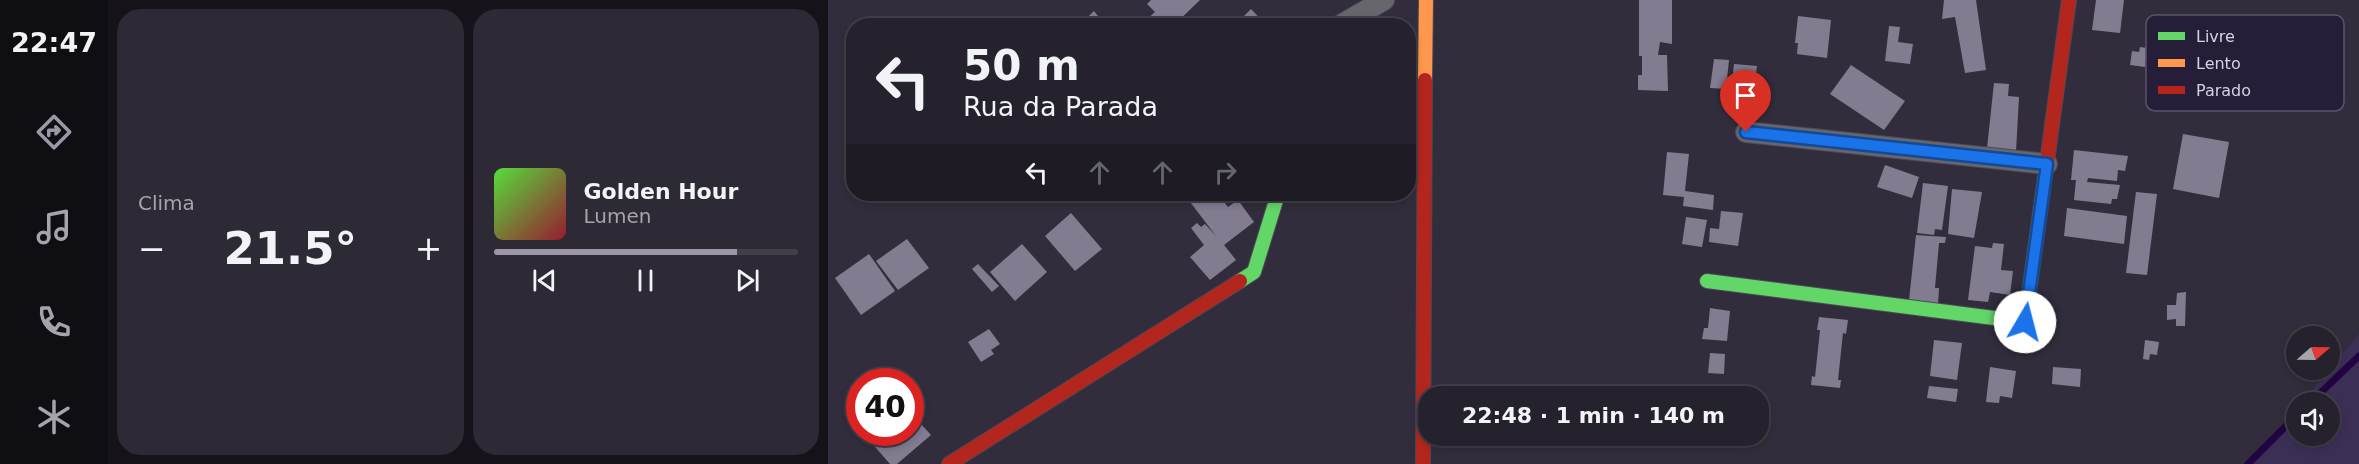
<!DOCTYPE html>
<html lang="pt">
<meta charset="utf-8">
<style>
body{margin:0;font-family:"DejaVu Sans",sans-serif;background:#2e2a35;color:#f1f3f6;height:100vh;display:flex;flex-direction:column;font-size:22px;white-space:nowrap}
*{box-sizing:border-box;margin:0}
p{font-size:20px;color:#a4a4aa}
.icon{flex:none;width:33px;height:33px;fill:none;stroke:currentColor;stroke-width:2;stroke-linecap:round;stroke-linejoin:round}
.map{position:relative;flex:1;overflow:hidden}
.sheet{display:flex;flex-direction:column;gap:9px;padding:9px;background:#151319;width:720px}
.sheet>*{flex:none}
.guide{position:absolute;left:18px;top:18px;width:570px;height:183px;border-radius:24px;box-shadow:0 3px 9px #0003,0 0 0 2px #423f49;background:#26222d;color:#f1f3f6;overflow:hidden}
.needle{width:39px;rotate:70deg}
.controls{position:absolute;left:1458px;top:326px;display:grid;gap:12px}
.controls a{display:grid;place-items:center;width:54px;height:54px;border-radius:50%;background:#26222d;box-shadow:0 3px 9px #0003,0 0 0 2px #423f49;font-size:30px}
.speed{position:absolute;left:18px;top:368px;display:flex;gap:12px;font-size:30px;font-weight:700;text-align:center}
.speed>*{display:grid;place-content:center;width:78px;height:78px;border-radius:50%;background:#26222d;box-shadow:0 3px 9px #0003,0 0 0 2px #423f49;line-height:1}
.speed .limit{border:9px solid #d22;background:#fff;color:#111}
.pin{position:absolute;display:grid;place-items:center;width:51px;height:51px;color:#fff;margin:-62px -26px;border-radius:50% 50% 50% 0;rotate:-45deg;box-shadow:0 0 6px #0007}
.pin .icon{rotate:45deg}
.me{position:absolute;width:66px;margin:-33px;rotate:8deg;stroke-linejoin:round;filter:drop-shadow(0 0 4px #0008)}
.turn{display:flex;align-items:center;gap:21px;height:126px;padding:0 18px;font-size:27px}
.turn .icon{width:78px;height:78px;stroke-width:2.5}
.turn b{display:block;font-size:42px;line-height:51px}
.lanes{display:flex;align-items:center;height:57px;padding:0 18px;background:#0003;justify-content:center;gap:30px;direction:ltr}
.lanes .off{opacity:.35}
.big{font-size:45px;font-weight:700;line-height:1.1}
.sheet .tile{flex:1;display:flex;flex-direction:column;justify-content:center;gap:9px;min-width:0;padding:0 21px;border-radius:24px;background:#2e2a35}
.song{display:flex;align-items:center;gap:18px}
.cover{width:72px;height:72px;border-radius:9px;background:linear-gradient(135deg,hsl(110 70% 55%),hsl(350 70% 35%))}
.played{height:6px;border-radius:3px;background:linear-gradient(90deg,#9c97a8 80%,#423f49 80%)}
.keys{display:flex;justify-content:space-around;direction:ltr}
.heat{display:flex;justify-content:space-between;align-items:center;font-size:33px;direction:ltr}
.sheet .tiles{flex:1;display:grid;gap:9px;grid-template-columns:repeat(2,1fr)}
.trip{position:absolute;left:590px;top:386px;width:351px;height:60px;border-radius:24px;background:#26222d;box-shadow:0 3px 9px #0003,0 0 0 2px #423f49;font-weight:700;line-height:60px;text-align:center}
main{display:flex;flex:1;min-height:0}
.menu{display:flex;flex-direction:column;width:108px;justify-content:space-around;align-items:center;background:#0f0e12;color:#a4a4aa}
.menu .icon{width:42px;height:42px}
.menu .active{color:#9c97a8}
.menu b{font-size:27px;color:#f1f3f6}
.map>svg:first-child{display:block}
.green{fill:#3c2f56}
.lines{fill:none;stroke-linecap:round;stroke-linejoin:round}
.stream{stroke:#210441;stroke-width:7}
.building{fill:#827c91}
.street-casing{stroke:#4d4955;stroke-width:22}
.fast-casing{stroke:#4d4955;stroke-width:16}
.slow-casing{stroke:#4d4955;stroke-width:16}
.jam-casing{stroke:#4d4955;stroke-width:16}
.street{stroke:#68666d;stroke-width:20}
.fast{stroke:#63d668;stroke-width:14}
.slow{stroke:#ff974d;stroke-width:14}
.jam{stroke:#b3261e;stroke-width:14}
.route-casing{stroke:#114b97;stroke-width:15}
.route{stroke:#1a73e8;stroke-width:10}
.key{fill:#261d38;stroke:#5b536b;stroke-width:1.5}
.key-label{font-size:16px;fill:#d5d0e2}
</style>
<main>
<nav class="menu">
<b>22:47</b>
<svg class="icon active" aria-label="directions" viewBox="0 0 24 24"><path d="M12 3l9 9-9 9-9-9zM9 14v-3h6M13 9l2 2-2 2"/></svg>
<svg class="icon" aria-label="music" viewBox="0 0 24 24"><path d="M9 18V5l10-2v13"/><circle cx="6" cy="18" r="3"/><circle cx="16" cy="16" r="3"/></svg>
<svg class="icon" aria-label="phone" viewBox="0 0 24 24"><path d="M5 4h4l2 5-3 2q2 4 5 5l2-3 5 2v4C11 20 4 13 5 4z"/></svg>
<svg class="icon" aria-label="climate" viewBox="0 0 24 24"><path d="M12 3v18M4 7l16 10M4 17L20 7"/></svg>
</nav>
<section class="sheet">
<div class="tiles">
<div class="tile"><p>Clima</p>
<div class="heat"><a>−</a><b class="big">21.5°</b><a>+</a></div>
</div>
<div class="tile">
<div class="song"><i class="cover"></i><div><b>Golden Hour</b><p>Lumen</p></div></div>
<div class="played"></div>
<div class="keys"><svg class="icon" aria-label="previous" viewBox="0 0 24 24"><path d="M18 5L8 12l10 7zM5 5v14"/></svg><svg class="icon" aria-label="pause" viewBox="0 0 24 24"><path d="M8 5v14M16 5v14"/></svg><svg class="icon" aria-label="next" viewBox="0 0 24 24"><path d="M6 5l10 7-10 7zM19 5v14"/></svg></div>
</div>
</div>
</section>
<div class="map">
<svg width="1531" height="464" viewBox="0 0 1531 464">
<rect width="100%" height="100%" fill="#322d3c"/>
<polygon class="green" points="1531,334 1531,464 1423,464 1468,409 1468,435 1502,435 1502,402 1474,402"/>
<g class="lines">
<g class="stream">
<polyline points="1483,402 1531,356"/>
<polyline points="1420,464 1468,416"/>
</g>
</g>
<g class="building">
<polygon points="323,0 372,0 345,26 324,26 318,20 327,12 319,4"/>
<polygon points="811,0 844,0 844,44 832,42 830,55 839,55 840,91 810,90 810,75 814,75 814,56 811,56"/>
<polygon points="1116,0 1148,0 1158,70 1137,73 1127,17 1114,19"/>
<polygon points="1268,0 1296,0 1292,33 1264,30"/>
<polygon points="423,9 439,26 406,26 403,23 410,17 413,19"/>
<polygon points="266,11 278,26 250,26"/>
<polygon points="970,16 1003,20 999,58 969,54 970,43 967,43"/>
<polygon points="1061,26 1072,27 1070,42 1085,44 1082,64 1057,61"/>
<polygon points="1312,47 1319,48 1317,67 1302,65 1304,51 1311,52"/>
<polygon points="886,59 901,60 898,89 882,88"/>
<polygon points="906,64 929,66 924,103 902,100"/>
<polygon points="1023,65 1077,101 1056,130 1002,94"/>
<polygon points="1166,83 1181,84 1180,96 1191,97 1188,151 1159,148"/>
<polygon points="1355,134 1401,142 1391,198 1345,189"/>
<polygon points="1246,150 1300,156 1297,171 1290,170 1289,181 1260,178 1259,182 1292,185 1289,199 1284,199 1283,204 1246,200 1248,180 1243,180"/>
<polygon points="839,152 861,154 857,191 886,195 885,210 855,206 856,197 835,195"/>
<polygon points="1057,165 1091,177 1084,198 1049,187"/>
<polygon points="1095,183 1120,186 1114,230 1107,229 1106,235 1089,233"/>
<polygon points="1124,189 1154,192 1146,238 1120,234"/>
<polygon points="1308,192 1329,194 1319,275 1298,273"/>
<polygon points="356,194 373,194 380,203 391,195 400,207 410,200 426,222 396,245 408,260 382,280 362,257 376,245 363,228 369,223 373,227 377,224 388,236"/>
<polygon points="1239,208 1299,216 1296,244 1236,236"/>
<polygon points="893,211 915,213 910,246 881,242 882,228 891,229"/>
<polygon points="243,213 274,249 247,271 217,236"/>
<polygon points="858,217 879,220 874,247 854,244"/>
<polygon points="1088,235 1118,237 1117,243 1111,243 1107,288 1111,288 1110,304 1081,300"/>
<polygon points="79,239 101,268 70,290 48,261"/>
<polygon points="1165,243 1176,244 1173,270 1185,271 1182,295 1162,292 1160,302 1140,300 1147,246 1164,248"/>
<polygon points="194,244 219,272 187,301 162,272"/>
<polygon points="41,254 67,291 33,315 7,278"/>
<polygon points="150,264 171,286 164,292 144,269"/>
<polygon points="1358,292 1357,326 1348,326 1348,319 1339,320 1339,305 1348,305 1349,293"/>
<polygon points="882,308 902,311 899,341 874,339 876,328 880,328"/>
<polygon points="991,317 1020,320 1018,334 1015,333 1010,380 1013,380 1012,388 983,385 984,376 987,377 992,330 989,330"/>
<polygon points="161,329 172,344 163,350 166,354 153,362 140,342"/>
<polygon points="1106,340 1134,343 1129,380 1102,376"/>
<polygon points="1317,340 1331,342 1329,355 1322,354 1321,360 1315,359"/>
<polygon points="882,353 897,354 896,374 880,373"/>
<polygon points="1162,367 1188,371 1184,398 1172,396 1171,403 1158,402"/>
<polygon points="1225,367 1253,369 1252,387 1224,384"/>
<polygon points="53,374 59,381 44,381"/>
<polygon points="1101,386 1130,389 1128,402 1099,398"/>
<polygon points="32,391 32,412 21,400"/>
<polygon points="82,412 103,435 69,464 62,464 41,440 50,432 82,432"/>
</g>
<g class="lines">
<defs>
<g id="street">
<polyline points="511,26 556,0"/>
<polyline points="918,132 1219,164"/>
</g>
<g id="fast">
<polyline points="412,281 426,272 450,194"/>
<polyline points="879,281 1197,322 1219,162"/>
</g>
<polyline id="slow" points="597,80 598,0"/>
<g id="jam">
<polyline points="1219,162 1241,0"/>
<polyline points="121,464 412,281"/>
<polyline points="595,464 597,80"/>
</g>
</defs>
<use href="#street" class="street-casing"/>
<use href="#fast" class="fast-casing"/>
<use href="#slow" class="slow-casing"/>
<use href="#jam" class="jam-casing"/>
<use href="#street" class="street"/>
<use href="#fast" class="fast"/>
<use href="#slow" class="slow"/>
<use href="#jam" class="jam"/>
</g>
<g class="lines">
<defs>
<polyline id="route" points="918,132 1219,164 1197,322"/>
</defs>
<use href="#route" class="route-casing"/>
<use href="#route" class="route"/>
</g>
<rect x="1318" y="15" width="198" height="96" rx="9" class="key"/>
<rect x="1330" y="32" width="27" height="8" fill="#63d668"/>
<rect x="1330" y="59" width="27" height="8" fill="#ff974d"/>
<rect x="1330" y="86" width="27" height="8" fill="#b3261e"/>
<g class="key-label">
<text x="1368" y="42">Livre</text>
<text x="1368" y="69">Lento</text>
<text x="1368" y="96">Parado</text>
</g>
</svg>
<div class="controls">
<a><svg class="needle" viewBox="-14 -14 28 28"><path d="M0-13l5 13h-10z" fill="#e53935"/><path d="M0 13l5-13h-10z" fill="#a4a4aa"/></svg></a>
<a><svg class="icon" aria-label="sound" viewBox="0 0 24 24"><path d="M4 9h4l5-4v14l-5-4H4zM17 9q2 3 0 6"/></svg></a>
</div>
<div class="speed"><div class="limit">40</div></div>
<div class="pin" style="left:918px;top:132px;background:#d93025"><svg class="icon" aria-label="arrive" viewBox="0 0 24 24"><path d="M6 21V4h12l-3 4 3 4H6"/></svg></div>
<svg class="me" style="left:1197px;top:322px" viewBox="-20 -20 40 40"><circle r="19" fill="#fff"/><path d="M0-13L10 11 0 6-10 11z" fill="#1a73e8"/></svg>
<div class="trip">22:48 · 1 min · 140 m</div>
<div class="guide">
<div class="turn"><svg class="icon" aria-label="left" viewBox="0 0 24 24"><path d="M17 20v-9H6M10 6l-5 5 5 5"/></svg><div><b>50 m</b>Rua da Parada</div></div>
<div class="lanes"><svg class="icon" aria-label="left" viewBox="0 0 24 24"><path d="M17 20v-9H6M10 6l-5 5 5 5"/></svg><svg class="icon off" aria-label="ahead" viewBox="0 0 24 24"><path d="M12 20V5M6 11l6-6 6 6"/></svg><svg class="icon off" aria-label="ahead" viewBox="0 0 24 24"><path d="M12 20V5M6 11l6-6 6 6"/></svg><svg class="icon off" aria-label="right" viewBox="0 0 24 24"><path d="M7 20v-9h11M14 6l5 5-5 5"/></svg></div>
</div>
</div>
</main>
